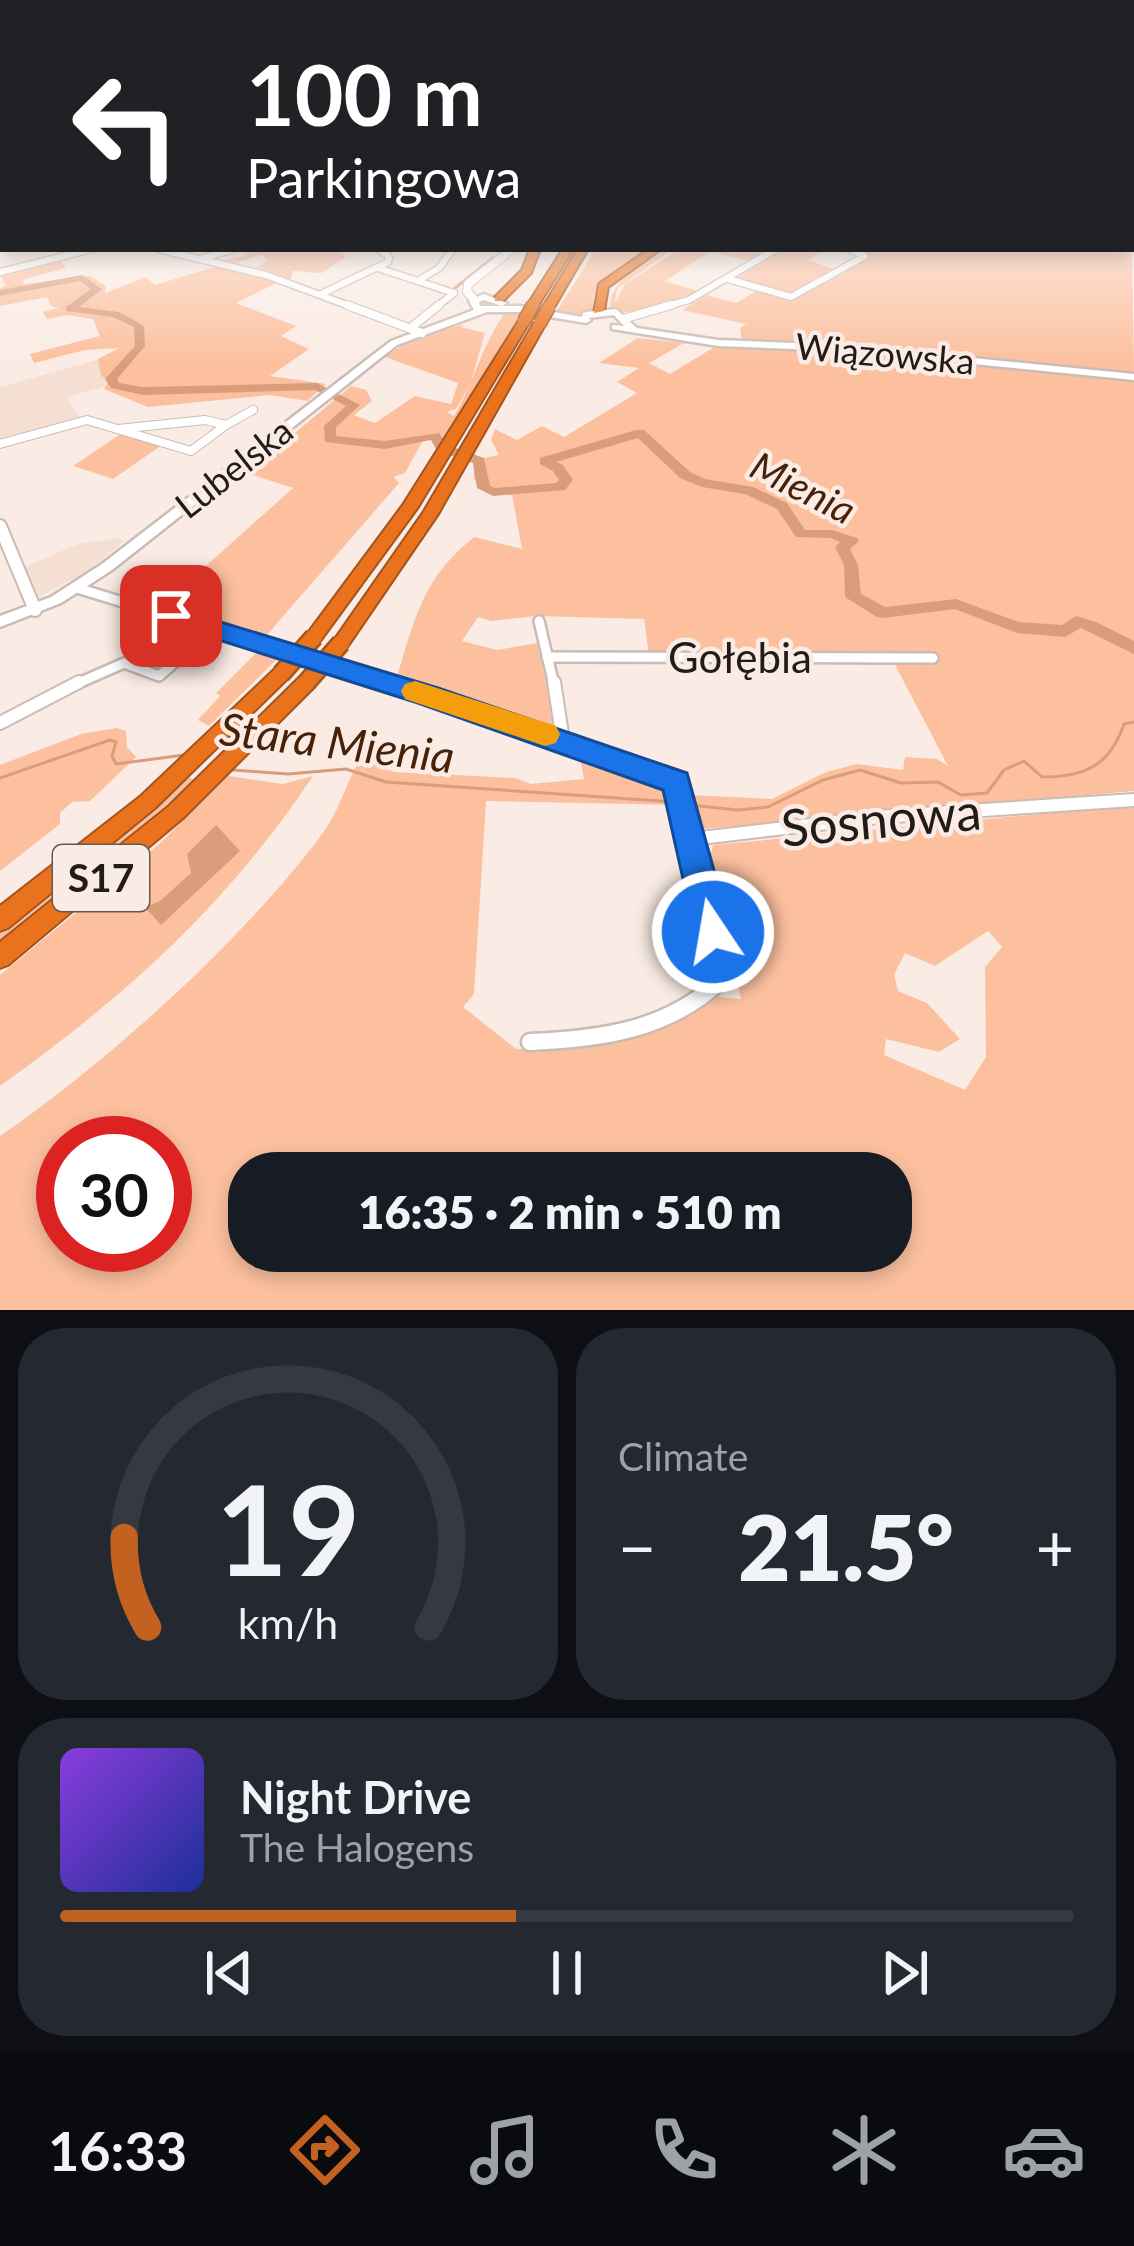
<!DOCTYPE html>
<meta charset="utf-8">
<style>
body{margin:0;font-family:Lato,sans-serif;background:#242831;color:#f1f3f6;height:100vh;display:flex;flex-direction:column;font-size:45px;white-space:nowrap}
*{box-sizing:border-box;margin:0}
p{font-size:39px;color:#9ea1a6}
.icon{flex:none;width:66px;height:66px;fill:none;stroke:currentColor;stroke-width:2;stroke-linecap:round;stroke-linejoin:round}
.map{position:relative;height:1310px;overflow:hidden}
.panel{display:flex;flex-direction:column;gap:18px;padding:18px;background:#0d0f14;flex:1}
.panel>*{flex:none}
.hud{position:absolute;left:0px;top:0px;width:1134px;height:252px;box-shadow:0 6px 18px #0003;background:#202124;color:#fff;overflow:hidden}
.speed{position:absolute;left:36px;top:1116px;display:flex;gap:24px;font-size:60px;font-weight:700;text-align:center}
.speed>*{display:grid;place-content:center;width:156px;height:156px;border-radius:50%;background:#171b24;box-shadow:0 6px 18px #0003;line-height:1}
.speed .limit{border:18px solid #d22;background:#fff;color:#111}
.pin{position:absolute;display:grid;place-items:center;width:102px;height:102px;color:#fff;margin:-51px;border-radius:24px;box-shadow:0 6px 18px #0006}
.me{position:absolute;width:132px;margin:-66px;rotate:348deg;stroke-linejoin:round;filter:drop-shadow(0 0 9px #0008)}
.turn{display:flex;align-items:center;gap:42px;height:252px;padding:0 48px;font-size:54px}
.turn .icon{width:156px;height:156px;stroke-width:2.5}
.turn b{display:block;font-size:84px;line-height:102px}
.big{font-size:90px;font-weight:800;line-height:1.1}
.panel .tile{flex:1;display:flex;flex-direction:column;justify-content:center;gap:18px;min-width:0;padding:0 42px;border-radius:48px;background:#242831}
.panel .dial{align-items:center;gap:0}
.dial svg{height:312px;overflow:visible;fill:none;stroke:#363941;stroke-width:7;stroke-linecap:round;text-anchor:middle}
.dial text{fill:#f1f3f6;stroke:none}
.song{display:flex;align-items:center;gap:36px}
.cover{width:144px;height:144px;border-radius:18px;background:linear-gradient(135deg,hsl(270 70% 55%),hsl(230 70% 35%))}
.played{height:12px;border-radius:6px;background:linear-gradient(90deg,#c26120 45%,#363941 45%)}
.keys{display:flex;justify-content:space-around;direction:ltr}
.heat{display:flex;justify-content:space-between;align-items:center;font-size:66px;direction:ltr}
.panel .tiles{flex:1;display:grid;gap:18px;grid-template-columns:1fr 1fr}
.tile:last-child{grid-column:span 2}
.trip{position:absolute;left:228px;top:1152px;width:684px;height:120px;border-radius:48px;background:#171b24;box-shadow:0 6px 18px #0003;font-weight:800;line-height:120px;text-align:center}
.dock{display:flex;height:192px;justify-content:space-around;align-items:center;background:#090b0e;color:#9ea1a6}
.dock .icon{width:84px;height:84px}
.dock .selected{color:#c26120}
.dock b{font-size:54px;color:#f1f3f6}
.map>svg:first-child{display:block}
.built{fill:#f5dfd3}
.green{fill:#fcc09f;fill-rule:evenodd}
.water{fill:#d99d7c}
.lines{fill:none;stroke-linecap:round;stroke-linejoin:round}
.stream{stroke:#d99d7c;stroke-width:3}
.river{fill:#d99d7c;fill-rule:evenodd}
.minor-far4-casing{stroke:#cabcb5;stroke-width:9}
.minor-far3-casing{stroke:#cabcb5;stroke-width:10}
.minor-far2-casing{stroke:#cabcb5;stroke-width:14}
.minor-far1-casing{stroke:#cabcb5;stroke-width:16}
.minor-casing{stroke:#cabcb5;stroke-width:21}
.tertiary-far1-casing{stroke:#cabcb5;stroke-width:10}
.tertiary-casing{stroke:#cabcb5;stroke-width:16}
.secondary-casing{stroke:#cabcb5;stroke-width:5}
.motorway-casing{stroke:#a4541c;stroke-width:4}
.minor-far4{stroke:#fff;stroke-width:6}
.minor-far3{stroke:#fff;stroke-width:8}
.minor-far2{stroke:#fff;stroke-width:9}
.minor-far1{stroke:#fff;stroke-width:12}
.minor{stroke:#fff;stroke-width:16}
.tertiary-far1{stroke:#fff;stroke-width:8}
.tertiary{stroke:#fff;stroke-width:12}
.secondary{fill:#fff;fill-rule:evenodd}
.motorway{fill:#ea721d;fill-rule:evenodd}
.motorway-bridge-far2-casing{stroke:#a4541c;stroke-width:14;stroke-linecap:butt}
.motorway-bridge-far1-casing{stroke:#a4541c;stroke-width:15;stroke-linecap:butt}
.motorway-bridge-casing{stroke:#a4541c;stroke-width:21;stroke-linecap:butt}
.motorway-bridge-far2{stroke:#ea721d;stroke-width:10}
.motorway-bridge-far1{stroke:#ea721d;stroke-width:12}
.motorway-bridge{stroke:#ea721d;stroke-width:16}
.route{fill:#1a73e8;stroke:#114b97;stroke-width:3}
.slow{fill:#f59e0b}
.labels{text-anchor:middle;stroke-width:9;stroke-linejoin:round;paint-order:stroke}
.far-street-label{font-size:36px;fill:#211c19;stroke:#faece4}
.far-water-label{font-size:39px;font-style:italic;fill:#472108;stroke:#faece4}
.shield{fill:#faece4;stroke:#625a56;stroke-width:3}
.shield-label{font-size:39px;font-weight:bold;fill:#211c19}
.street-label{font-size:42px;fill:#211c19;stroke:#faece4}
.water-label{font-size:45px;font-style:italic;fill:#472108;stroke:#faece4}
.near-street-label{font-size:51px;fill:#211c19;stroke:#faece4}
</style>
<div class="map">
<svg width="1134" height="1310" viewBox="0 0 1134 1310">
<rect width="100%" height="100%" fill="#faece4"/>
<g class="built">
<polygon points="126,352 103,387 67,397 80,418 0,441 0,387"/>
<polygon points="117,538 124,541 88,571 39,597 25,567 78,544"/>
</g>
<g class="green">
<polygon points="1131,179 1134,373 854,345 742,341 740,328 746,324 682,310 707,295 736,303 758,290 790,300 869,256 852,249 1131,249"/>
<polygon points="243,249 337,249 346,257 322,273 293,271 290,281 261,271 263,268 254,269 267,261 263,255 238,262 219,261 248,255"/>
<path d="M596 249H650C626 264 591 277 593 308L581 314 556 312Z"/>
<path d="M666 249H673L617 289 615 303 625 284 680 249H768L749 261 711 251 665 281 701 292C675 294 646 323 610 308 609 279 644 265 666 249Z"/>
<polygon points="782,249 820,252 808,260 836,270 791,296 734,279"/>
<polygon points="60,259 66,268 22,280 25,284 90,276 106,286 105,293 146,277 155,285 221,265 279,282 236,303 296,326 281,336 309,349 270,376 326,384 307,401 270,395 148,407 104,389 108,380 101,376 98,359 119,348 85,350 34,363 30,354 100,336 93,319 67,315 47,319 43,312 59,308 51,306 47,297 0,306 0,288 6,286 0,274"/>
<path d="M507 310 523 312 443 443 437 433 426 435 405 473 394 477 399 483 266 636 161 606 293 488 247 473 351 386 366 390 372 401 354 415 375 423 415 396 451 404 458 383 385 357 414 337 465 324 461 327 485 333 470 385 456 409 447 412 454 416C475 381 482 343 507 310Z"/>
<path d="M638 338 684 343 649 363 670 374 716 346 840 352 1134 381V791L703 829 694 820 689 795 772 799 826 772 857 764 903 770 905 757 937 759 948 766 893 661 936 657 649 655 644 619 535 616 491 621 478 617 462 641 497 650 537 643 557 729 397 677C415 617 423 578 474 537L522 549 512 495 485 492 474 479V460L499 455 491 440 495 429 517 440 542 426 564 437 637 393 617 382 639 368 599 363Z"/>
<polygon points="122,433 162,445 113,479 73,466"/>
<polygon points="259,650 279,657 209,726 198,720 220,696 216,693"/>
<polygon points="116,728 126,731 127,747 136,757 90,801 72,802 60,813 60,824 0,871 0,765 81,734"/>
<path d="M579 753 674 786 681 805 486 801 474 994 463 1007 516 1049 609 1044 681 1019 718 997 741 999 709 860 713 845 1134 805V1310H0V1136C108 1062 245 938 323 833 339 811 346 783 360 759L395 772 515 778 531 784 584 779ZM988 931 1002 947 985 967 986 1057 965 1090 884 1055 886 1039 939 1052 960 1039 927 1003 898 991 894 975 905 953 935 966ZM63 1143H165V1245H63ZM249 1173H891V1251H249Z"/>
<path d="M228 776 283 784 313 776C227 905 126 996 0 1086V975L158 845Z"/>
<polygon points="188,777 196,780 0,944 0,933"/>
</g>
<polygon class="water" points="216,825 240,851 161,925 145,907 160,901 191,873 187,854"/>
<g class="lines">
<g class="stream">
<polyline points="499,254 504,249"/>
<polyline points="455,288 493,258"/>
<polyline points="233,770 288,774 346,769 386,782 674,802"/>
<polyline points="0,778 110,740 116,742 112,756 116,764 184,755"/>
<path d="M690 805 738 810 768 807 823 780 860 770 901 783 938 782 961 795 987 793 1004 770 1024 761 1042 777C1084 777 1110 766 1124 724L1134 722"/>
</g>
<polygon class="river" points="82,275 102,289 79,307 119,312 144,326 145,346 117,379 119,383 143,387 317,383 360,405 336,427 336,436 385,441 439,433 447,445 484,458 490,486 495,488 556,483 559,480 553,471 540,464 540,458 636,430 644,430 690,472 705,479 753,487 787,503 805,530 832,530 857,538 859,541 850,549 858,565 861,594 885,607 956,599 1019,622 1062,625 1076,616 1096,622 1134,641 1134,654 1081,628 1065,637 1017,633 955,609 883,618 877,617 845,597 844,565 835,547 840,542 831,538 796,537 777,509 745,494 702,487 680,478 638,438 556,462 563,465 573,480 565,490 493,496 477,488 473,463 437,451 431,440 385,449 325,442 324,426 346,406 315,390 143,395 111,388 105,379 135,346 134,327 113,317 66,311 66,307 91,289 80,281 0,296 0,290"/>
<defs>
<g id="minor-far4">
<polyline points="158,249 266,275 355,308"/>
<polyline points="203,258 234,249"/>
<polyline points="378,268 454,293"/>
<polyline points="0,272 92,249"/>
<polyline points="728,279 791,297 865,256 849,249"/>
<polyline points="419,280 439,268 453,249"/>
<polyline points="321,294 388,262 389,257 379,249"/>
<polyline points="435,308 454,293"/>
<polyline points="660,308 689,300 776,249"/>
</g>
<g id="minor-far3">
<polyline points="347,305 422,333"/>
<polyline points="623,319 671,305"/>
<polyline points="413,326 439,305"/>
<polyline points="226,425 253,410"/>
<polyline points="0,444 87,420 191,451 226,425 205,420 118,429"/>
</g>
<g id="minor-far2">
<polyline points="77,588 394,685"/>
<polyline points="539,621 554,685"/>
<polyline points="547,657 933,658"/>
<polyline points="74,685 124,663 159,676 214,628"/>
</g>
<g id="minor-far1">
<polyline points="384,682 677,782 718,958"/>
<polyline points="554,682 563,740"/>
<polyline points="0,723 79,682"/>
<polyline points="692,839 878,817 1134,800"/>
</g>
<path id="minor" d="M530 1042C602 1039 670 1030 723 978L718 955"/>
<polyline id="tertiary-far1" points="475,300 467,292 468,284 512,249"/>
<polyline id="tertiary" points="0,526 35,610"/>
<polygon id="secondary" points="484,294 507,303 502,306 484,300 479,302 480,306 520,306 582,317 583,313 586,312 616,309 637,328 718,340 844,345 1134,374 1134,380 844,351 718,346 612,329 612,325 624,326 614,315 588,318 591,320 586,323 520,312 487,312 397,345 112,570 61,603 0,627 0,616 51,597 102,564 391,341 474,310 469,301"/>
<g id="motorway">
<polygon points="530,249 540,249 531,273 503,301 495,301 495,297 522,270"/>
<polygon points="563,249 573,249 538,306 530,306 528,304"/>
<polygon points="578,249 588,249 553,309 545,309 543,307"/>
<polygon points="649,249 661,249 608,287 604,311 594,313 599,284"/>
<polygon points="520,319 530,321 418,507 320,641 308,641 305,637 308,633 403,505"/>
<polygon points="540,320 546,323 438,514 347,647 335,647 332,643 335,639 423,513 534,323"/>
<polygon points="281,667 287,669 290,674 287,679 155,808 8,928 0,931 0,906 141,796 275,669"/>
<polygon points="307,675 314,677 316,682 314,687 183,818 8,965 0,968 0,942 169,806 300,677"/>
</g>
</defs>
<use href="#minor-far4" class="minor-far4-casing"/>
<use href="#minor-far3" class="minor-far3-casing"/>
<use href="#minor-far2" class="minor-far2-casing"/>
<use href="#minor-far1" class="minor-far1-casing"/>
<use href="#minor" class="minor-casing"/>
<use href="#tertiary-far1" class="tertiary-far1-casing"/>
<use href="#tertiary" class="tertiary-casing"/>
<use href="#secondary" class="secondary-casing"/>
<use href="#motorway" class="motorway-casing"/>
<use href="#minor-far4" class="minor-far4"/>
<use href="#minor-far3" class="minor-far3"/>
<use href="#minor-far2" class="minor-far2"/>
<use href="#minor-far1" class="minor-far1"/>
<use href="#minor" class="minor"/>
<use href="#tertiary-far1" class="tertiary-far1"/>
<use href="#tertiary" class="tertiary"/>
<use href="#secondary" class="secondary"/>
<use href="#motorway" class="motorway"/>
<defs>
<polyline id="motorway-bridge-far2" points="532,308 534,304"/>
<g id="motorway-bridge-far1">
<polyline points="524,321 533,305"/>
<polyline points="540,323 549,307"/>
</g>
<g id="motorway-bridge">
<polyline points="281,674 314,637"/>
<polyline points="307,682 341,643"/>
</g>
</defs>
<use href="#motorway-bridge-far2" class="motorway-bridge-far2-casing"/>
<use href="#motorway-bridge-far1" class="motorway-bridge-far1-casing"/>
<use href="#motorway-bridge" class="motorway-bridge-casing"/>
<use href="#motorway-bridge-far2" class="motorway-bridge-far2"/>
<use href="#motorway-bridge-far1" class="motorway-bridge-far1"/>
<use href="#motorway-bridge" class="motorway-bridge"/>
</g>
<linearGradient id="sky" x2="0" y2="1"><stop stop-color="#a2abbd"/><stop offset="0.49" stop-color="#fdf6f3"/><stop offset="1" stop-color="#fdf6f3" stop-opacity="0"/></linearGradient>
<rect width="1134" height="363" fill="url(#sky)"/>
<polygon class="route" points="171,607 438,688 687,773 731,932 726,943 713,948 701,943 695,932 663,790 418,703 162,622 158,616"/>
<polygon class="slow" points="415,681 556,726 560,734 556,743 545,746 405,699 401,691 405,684"/>
<g class="labels">
<g class="far-street-label">
<text transform="translate(885 354) rotate(5)" y="13">Wiązowska</text>
<text transform="translate(234 468) rotate(-38)" y="13">Lubelska</text>
</g>
<g class="far-water-label">
<text transform="translate(803 488) rotate(27)" y="14">Mienia</text>
</g>
<rect class="shield" x="53" y="845" width="96" height="66" rx="9"/>
<g class="shield-label">
<text x="101" y="892">S17</text>
</g>
<g class="street-label">
<text x="740" y="673">Gołębia</text>
</g>
<g class="water-label">
<text transform="translate(337 743) rotate(7)" y="16">Stara Mienia</text>
</g>
<g class="near-street-label">
<text transform="translate(881 820) rotate(-5)" y="18">Sosnowa</text>
</g>
</g>
</svg>
<div class="speed"><div class="limit">30</div></div>
<div class="pin" style="left:171px;top:616px;background:#d93025"><svg class="icon" aria-label="arrive" viewBox="0 0 24 24"><path d="M6 21V4h12l-3 4 3 4H6"/></svg></div>
<svg class="me" style="left:713px;top:932px" viewBox="-20 -20 40 40"><circle r="17" fill="#1a73e8" stroke="#fff" stroke-width="3"/><path d="M0-11L8 9 0 5-8 9z" fill="#fff"/></svg>
<div class="trip">16:35 · 2 min · 510 m</div>
<div class="hud">
<div class="turn"><svg class="icon" aria-label="left" viewBox="0 0 24 24"><path d="M17 20v-9H6M10 6l-5 5 5 5"/></svg><div><b>100 m</b>Parkingowa</div></div>
</div>
</div>
<section class="panel">
<div class="tiles">
<div class="tile dial"><svg viewBox="0 0 100 80">
<path d="M14 69A42 42 0 1 1 86 69"/>
<path d="M14 69A42 42 0 0 1 8 46" stroke="#c26120"/>
<text x="50" y="56" font-size="32" font-weight="700">19</text>
<text x="50" y="72" font-size="11">km/h</text>
</svg></div>
<div class="tile"><p>Climate</p>
<div class="heat"><a>−</a><b class="big">21.5°</b><a>+</a></div>
</div>
<div class="tile">
<div class="song"><i class="cover"></i><div><b>Night Drive</b><p>The Halogens</p></div></div>
<div class="played"></div>
<div class="keys"><svg class="icon" aria-label="previous" viewBox="0 0 24 24"><path d="M18 5L8 12l10 7zM5 5v14"/></svg><svg class="icon" aria-label="pause" viewBox="0 0 24 24"><path d="M8 5v14M16 5v14"/></svg><svg class="icon" aria-label="next" viewBox="0 0 24 24"><path d="M6 5l10 7-10 7zM19 5v14"/></svg></div>
</div>
</div>
</section>
<nav class="dock">
<b>16:33</b>
<svg class="icon selected" aria-label="directions" viewBox="0 0 24 24"><path d="M12 3l9 9-9 9-9-9zM9 14v-3h6M13 9l2 2-2 2"/></svg>
<svg class="icon" aria-label="music" viewBox="0 0 24 24"><path d="M9 18V5l10-2v13"/><circle cx="6" cy="18" r="3"/><circle cx="16" cy="16" r="3"/></svg>
<svg class="icon" aria-label="phone" viewBox="0 0 24 24"><path d="M5 4h4l2 5-3 2q2 4 5 5l2-3 5 2v4C11 20 4 13 5 4z"/></svg>
<svg class="icon" aria-label="climate" viewBox="0 0 24 24"><path d="M12 3v18M4 7l16 10M4 17L20 7"/></svg>
<svg class="icon" aria-label="car" viewBox="0 0 24 24"><path d="M5 17H2v-5l4-1 3-4h7l3 4 3 1v5h-3M9 17h6M6 11h13"/><circle cx="7" cy="17" r="2"/><circle cx="17" cy="17" r="2"/></svg>
</nav>
